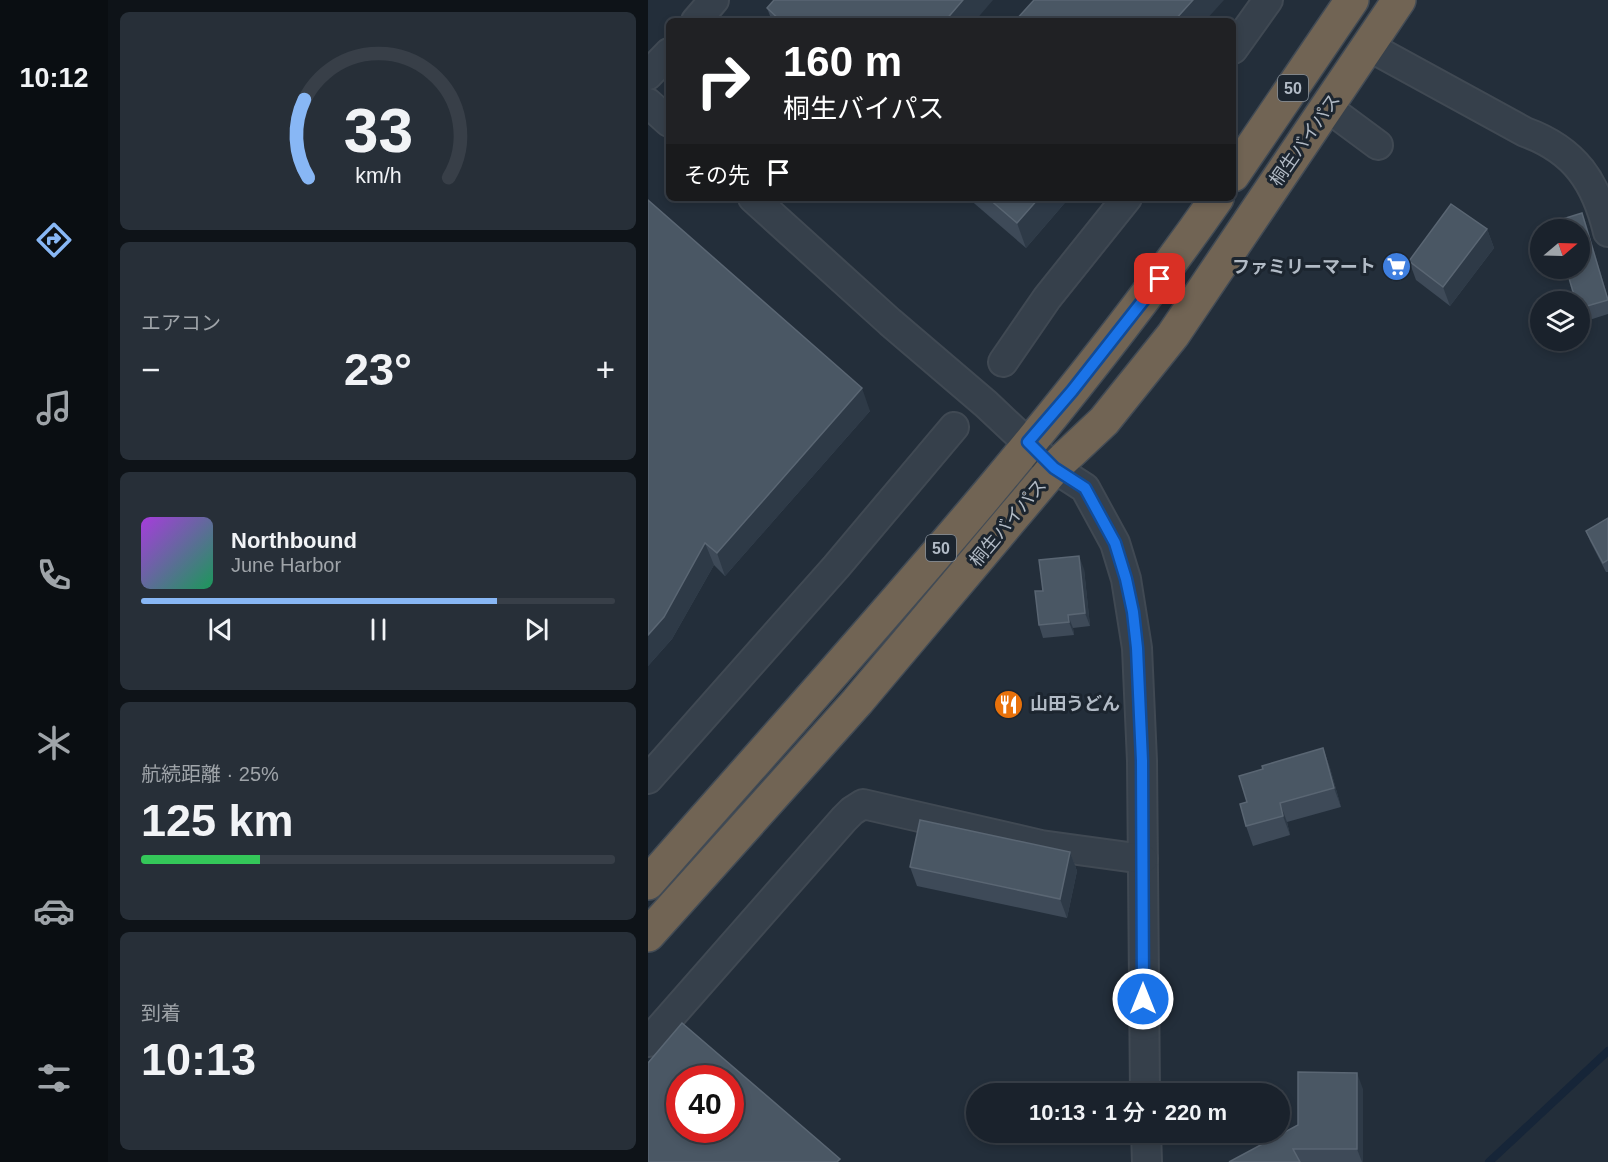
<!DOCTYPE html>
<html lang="ja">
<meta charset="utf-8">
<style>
body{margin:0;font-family:Arial,"Noto Sans JP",sans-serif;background:#272f38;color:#f1f3f6;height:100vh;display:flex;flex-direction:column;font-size:22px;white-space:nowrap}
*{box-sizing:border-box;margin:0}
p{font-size:20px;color:#9fa4a9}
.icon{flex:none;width:33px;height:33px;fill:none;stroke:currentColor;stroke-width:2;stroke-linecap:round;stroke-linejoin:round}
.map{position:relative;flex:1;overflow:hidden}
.side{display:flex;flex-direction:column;gap:12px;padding:12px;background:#0e1318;width:540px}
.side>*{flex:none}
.banner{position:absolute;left:18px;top:18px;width:570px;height:183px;border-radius:9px;box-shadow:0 3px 9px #0003,0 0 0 2px #383f48;background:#202124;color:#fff;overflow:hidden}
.needle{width:39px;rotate:71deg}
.buttons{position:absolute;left:882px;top:219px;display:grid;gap:12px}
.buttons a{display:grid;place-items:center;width:60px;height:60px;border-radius:50%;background:#1a222c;box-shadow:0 3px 9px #0003,0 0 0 2px #383f48;font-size:30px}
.speed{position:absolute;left:18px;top:1065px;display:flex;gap:12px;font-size:30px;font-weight:700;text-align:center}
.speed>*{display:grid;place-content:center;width:78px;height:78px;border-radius:50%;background:#1a222c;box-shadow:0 3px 9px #0003,0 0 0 2px #383f48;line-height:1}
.speed .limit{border:9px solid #d22;background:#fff;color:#111}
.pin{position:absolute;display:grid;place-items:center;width:51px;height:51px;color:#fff;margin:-26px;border-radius:12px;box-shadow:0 3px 9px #0006}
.me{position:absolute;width:66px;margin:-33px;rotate:0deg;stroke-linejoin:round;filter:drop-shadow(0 0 4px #0008)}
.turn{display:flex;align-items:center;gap:21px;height:126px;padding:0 18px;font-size:27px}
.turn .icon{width:78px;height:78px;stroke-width:2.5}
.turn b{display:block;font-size:42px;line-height:51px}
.then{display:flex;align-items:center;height:57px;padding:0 18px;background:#0003;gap:12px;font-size:22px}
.big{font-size:45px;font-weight:600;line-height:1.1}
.side .widget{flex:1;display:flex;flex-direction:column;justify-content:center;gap:9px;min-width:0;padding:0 21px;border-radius:9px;background:#272f38}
.side .dial{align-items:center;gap:0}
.dial svg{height:156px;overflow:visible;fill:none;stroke:#383f48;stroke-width:7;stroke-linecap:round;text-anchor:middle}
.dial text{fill:#f1f3f6;stroke:none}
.song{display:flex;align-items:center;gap:18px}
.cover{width:72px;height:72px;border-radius:9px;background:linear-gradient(135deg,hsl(280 70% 55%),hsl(150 70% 35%))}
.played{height:6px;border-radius:3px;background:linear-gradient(90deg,#88b7f5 75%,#383f48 75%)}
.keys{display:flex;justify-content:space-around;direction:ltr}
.heat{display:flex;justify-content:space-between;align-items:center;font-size:33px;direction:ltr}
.charge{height:9px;border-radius:4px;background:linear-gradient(90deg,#34c759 25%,#383f48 0)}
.trip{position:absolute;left:318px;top:1083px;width:324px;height:60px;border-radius:30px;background:#1a222c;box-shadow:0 3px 9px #0003,0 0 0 2px #383f48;font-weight:600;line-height:60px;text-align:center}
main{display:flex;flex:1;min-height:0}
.dock{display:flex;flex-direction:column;width:108px;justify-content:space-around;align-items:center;background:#0a0e12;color:#9fa4a9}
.dock .icon{width:42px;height:42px}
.dock .current{color:#88b7f5}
.dock b{font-size:27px;color:#f1f3f6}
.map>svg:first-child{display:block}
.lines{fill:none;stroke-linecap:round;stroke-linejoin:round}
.stream{stroke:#162538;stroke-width:8}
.minor-casing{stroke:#404953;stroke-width:32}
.highway-casing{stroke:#424b55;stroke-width:36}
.minor{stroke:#36404b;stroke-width:28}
.highway{stroke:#716454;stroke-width:33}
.wall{fill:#3e4a58}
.shaded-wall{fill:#2e3a47}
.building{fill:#4a5764;stroke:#5a6673;stroke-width:1.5;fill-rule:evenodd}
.route-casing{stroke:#114b97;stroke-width:15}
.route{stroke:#1a73e8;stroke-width:10}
.labels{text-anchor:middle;stroke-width:6;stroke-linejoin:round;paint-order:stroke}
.shield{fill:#1c252f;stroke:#858e99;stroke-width:1.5}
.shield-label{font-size:16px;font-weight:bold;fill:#b2bbc6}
.street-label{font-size:18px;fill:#b2bbc6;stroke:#1c252f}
.poi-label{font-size:18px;font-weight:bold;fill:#b2bbc6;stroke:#1c252f;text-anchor:end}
</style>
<main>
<nav class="dock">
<b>10:12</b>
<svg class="icon current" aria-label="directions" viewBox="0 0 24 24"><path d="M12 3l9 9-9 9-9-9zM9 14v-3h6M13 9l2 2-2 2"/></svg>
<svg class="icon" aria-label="music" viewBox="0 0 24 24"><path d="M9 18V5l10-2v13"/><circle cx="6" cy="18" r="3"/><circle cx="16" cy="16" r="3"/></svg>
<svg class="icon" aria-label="phone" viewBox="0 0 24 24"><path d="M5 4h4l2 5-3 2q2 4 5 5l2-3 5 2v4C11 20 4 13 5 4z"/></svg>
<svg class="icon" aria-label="climate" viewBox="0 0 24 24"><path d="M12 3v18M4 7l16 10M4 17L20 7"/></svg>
<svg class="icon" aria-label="car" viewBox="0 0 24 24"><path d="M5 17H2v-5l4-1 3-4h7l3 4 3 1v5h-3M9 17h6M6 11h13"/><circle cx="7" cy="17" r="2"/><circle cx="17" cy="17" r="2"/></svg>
<svg class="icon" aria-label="filters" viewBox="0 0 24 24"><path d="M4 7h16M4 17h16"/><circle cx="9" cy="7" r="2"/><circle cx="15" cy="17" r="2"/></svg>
</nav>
<section class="side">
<div class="widget dial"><svg viewBox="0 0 100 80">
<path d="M14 69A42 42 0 1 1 86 69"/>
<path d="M14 69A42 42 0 0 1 12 29" stroke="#88b7f5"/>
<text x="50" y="56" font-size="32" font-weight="700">33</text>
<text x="50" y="72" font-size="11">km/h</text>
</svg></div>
<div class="widget"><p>エアコン</p>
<div class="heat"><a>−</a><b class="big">23°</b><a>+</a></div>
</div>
<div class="widget">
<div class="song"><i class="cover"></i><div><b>Northbound</b><p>June Harbor</p></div></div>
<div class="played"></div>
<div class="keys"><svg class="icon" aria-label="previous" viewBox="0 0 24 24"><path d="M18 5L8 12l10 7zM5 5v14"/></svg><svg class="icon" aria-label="pause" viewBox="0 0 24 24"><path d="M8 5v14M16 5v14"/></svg><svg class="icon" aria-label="next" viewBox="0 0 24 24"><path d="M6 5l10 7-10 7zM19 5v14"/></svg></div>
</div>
<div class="widget"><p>航続距離 · 25%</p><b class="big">125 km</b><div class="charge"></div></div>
<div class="widget"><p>到着</p><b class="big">10:13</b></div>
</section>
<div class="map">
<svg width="960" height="1162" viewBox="0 0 960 1162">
<rect width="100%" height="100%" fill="#232e3a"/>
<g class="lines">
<polyline class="stream" points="841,1162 960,1051"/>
<defs>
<g id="minor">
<polyline points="48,21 66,0"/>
<path d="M720 46 877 132C927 150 948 182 960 232"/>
<polyline points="585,49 620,0"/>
<polyline points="0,75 21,53"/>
<polyline points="0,103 21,122"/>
<polyline points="680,108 730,145"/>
<polyline points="105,198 242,322 338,404 406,468 437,488 467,543 478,579 489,648 494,761 497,1094"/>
<polyline points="355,362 399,298 479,198"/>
<polyline points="0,779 188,567 306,427"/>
<polyline points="0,1042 196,819 204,811 215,804 393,845 495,859"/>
<polyline points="498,1132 499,1162"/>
</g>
<g id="highway">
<polyline points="585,175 704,0"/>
<path d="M0 883C195 660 399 441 569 198"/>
<polyline points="0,935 209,702 406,468 456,421 525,335 751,0"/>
</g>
</defs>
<use href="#minor" class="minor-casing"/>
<use href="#highway" class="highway-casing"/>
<use href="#minor" class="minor"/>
<use href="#highway" class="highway"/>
</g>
<g class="wall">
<polygon points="119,8 327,21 124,21"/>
<polygon points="320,198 421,198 378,248"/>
<polygon points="0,200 222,411 77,576 66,565 24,639 0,666"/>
<polygon points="934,213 960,298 960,314 935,322 932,311"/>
<polygon points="839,229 846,248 802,306 768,280 761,261"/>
<polygon points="960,518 960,572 958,572 942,541 938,531"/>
<polygon points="436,569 442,626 425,628 426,635 395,638 391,625 395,591"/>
<polygon points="675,748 682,768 693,807 639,822 642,835 605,846 598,826 599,802 615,769"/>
<polygon points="422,852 429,871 419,918 269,886 262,867"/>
<polygon points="715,1089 715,1162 581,1162"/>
</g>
<g class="shaded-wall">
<polygon points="315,0 345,0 327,21 297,21"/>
<polygon points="545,0 576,0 557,21 526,21"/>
<polygon points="391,198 421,198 378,248 369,223"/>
<polygon points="934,213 939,226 960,298 960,300"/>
<polygon points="839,229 846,248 802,306 795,287"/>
<polygon points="214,388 222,411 77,576 69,553"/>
<polygon points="57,543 66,565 24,639 0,666 0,635"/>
<polygon points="431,556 436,569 442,626 437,613"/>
<polygon points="420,615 425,628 426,635 421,622"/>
<polygon points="675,748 682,768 693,807 686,788"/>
<polygon points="632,803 639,822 642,835 635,816"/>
<polygon points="422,852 429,871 419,918 412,899"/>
<polygon points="709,1073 715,1089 715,1162 714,1162 709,1149"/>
</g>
<g class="building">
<polygon points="126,0 315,0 297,21 133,21 119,8"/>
<polygon points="386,0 545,0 526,21 367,21"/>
<polygon points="340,198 391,198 369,223"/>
<polygon points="0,200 214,388 69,553 57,543 16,617 0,635"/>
<polygon points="803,204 839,229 795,287 761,261"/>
<polygon points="934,213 960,300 932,308 932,302 928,302 918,268 932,268 932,230 907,230 905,222"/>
<polygon points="960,518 960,560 955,563 938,531"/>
<polygon points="431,556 437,613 420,615 421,622 391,625 387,591 395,591 391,560"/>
<polygon points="675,748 686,788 632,803 635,816 598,826 592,804 599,802 591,776 615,769 614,766"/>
<polygon points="272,820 422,852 412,899 262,867"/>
<path d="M34 1023 192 1159 189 1162H0V1063ZM32 1078H82V1130H32Z"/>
<polygon points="650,1072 709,1073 709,1149 645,1149 652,1162 581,1162 650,1125"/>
</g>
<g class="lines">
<defs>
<polyline id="route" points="495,999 494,761 489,648 485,612 478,579 467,543 437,488 406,468 380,442 424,391 512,279"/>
</defs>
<use href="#route" class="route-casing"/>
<use href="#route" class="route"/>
</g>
<defs>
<symbol id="supermarket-disc" viewBox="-11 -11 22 22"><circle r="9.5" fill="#3f7fe0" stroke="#1c252f"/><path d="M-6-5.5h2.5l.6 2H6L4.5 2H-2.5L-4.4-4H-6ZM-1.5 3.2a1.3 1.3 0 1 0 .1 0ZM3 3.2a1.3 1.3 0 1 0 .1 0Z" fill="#fff"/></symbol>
<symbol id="restaurant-disc" viewBox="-11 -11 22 22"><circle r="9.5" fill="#e8710a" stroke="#1c252f"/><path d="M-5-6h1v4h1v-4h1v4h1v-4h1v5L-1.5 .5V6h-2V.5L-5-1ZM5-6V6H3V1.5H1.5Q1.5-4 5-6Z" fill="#fff"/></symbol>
</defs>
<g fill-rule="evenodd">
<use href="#supermarket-disc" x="732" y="250" width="33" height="33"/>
<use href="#restaurant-disc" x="344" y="688" width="33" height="33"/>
</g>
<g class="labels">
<g class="shield">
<rect x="630" y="75" width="30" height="26" rx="4.5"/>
<rect x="278" y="535" width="30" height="26" rx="4.5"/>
</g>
<g class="shield-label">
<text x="645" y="94">50</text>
<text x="293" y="554">50</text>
</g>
<g class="street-label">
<text transform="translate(657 140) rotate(-55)" y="6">桐生バイパス</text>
<text transform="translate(360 523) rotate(-50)" y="6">桐生バイパス</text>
</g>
<g class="poi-label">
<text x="728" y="273">ファミリーマート</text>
<text x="382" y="710" text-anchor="start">山田うどん</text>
</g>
</g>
</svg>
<div class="buttons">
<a><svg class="needle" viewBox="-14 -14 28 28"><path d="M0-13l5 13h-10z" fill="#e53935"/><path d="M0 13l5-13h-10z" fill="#9fa4a9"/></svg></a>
<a><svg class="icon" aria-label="layers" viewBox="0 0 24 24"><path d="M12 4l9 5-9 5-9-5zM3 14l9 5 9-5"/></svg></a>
</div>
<div class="speed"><div class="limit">40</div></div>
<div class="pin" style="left:512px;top:279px;background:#d93025"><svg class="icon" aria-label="arrive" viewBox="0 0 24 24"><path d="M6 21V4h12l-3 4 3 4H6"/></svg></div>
<svg class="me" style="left:495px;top:999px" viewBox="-20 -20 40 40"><circle r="17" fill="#1a73e8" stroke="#fff" stroke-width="3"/><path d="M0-11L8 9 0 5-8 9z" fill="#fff"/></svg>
<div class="trip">10:13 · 1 分 · 220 m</div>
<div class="banner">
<div class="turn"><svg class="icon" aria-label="right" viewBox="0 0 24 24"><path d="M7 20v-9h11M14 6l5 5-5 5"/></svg><div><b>160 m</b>桐生バイパス</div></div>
<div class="then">その先<svg class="icon" aria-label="arrive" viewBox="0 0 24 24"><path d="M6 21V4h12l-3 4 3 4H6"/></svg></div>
</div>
</div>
</main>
